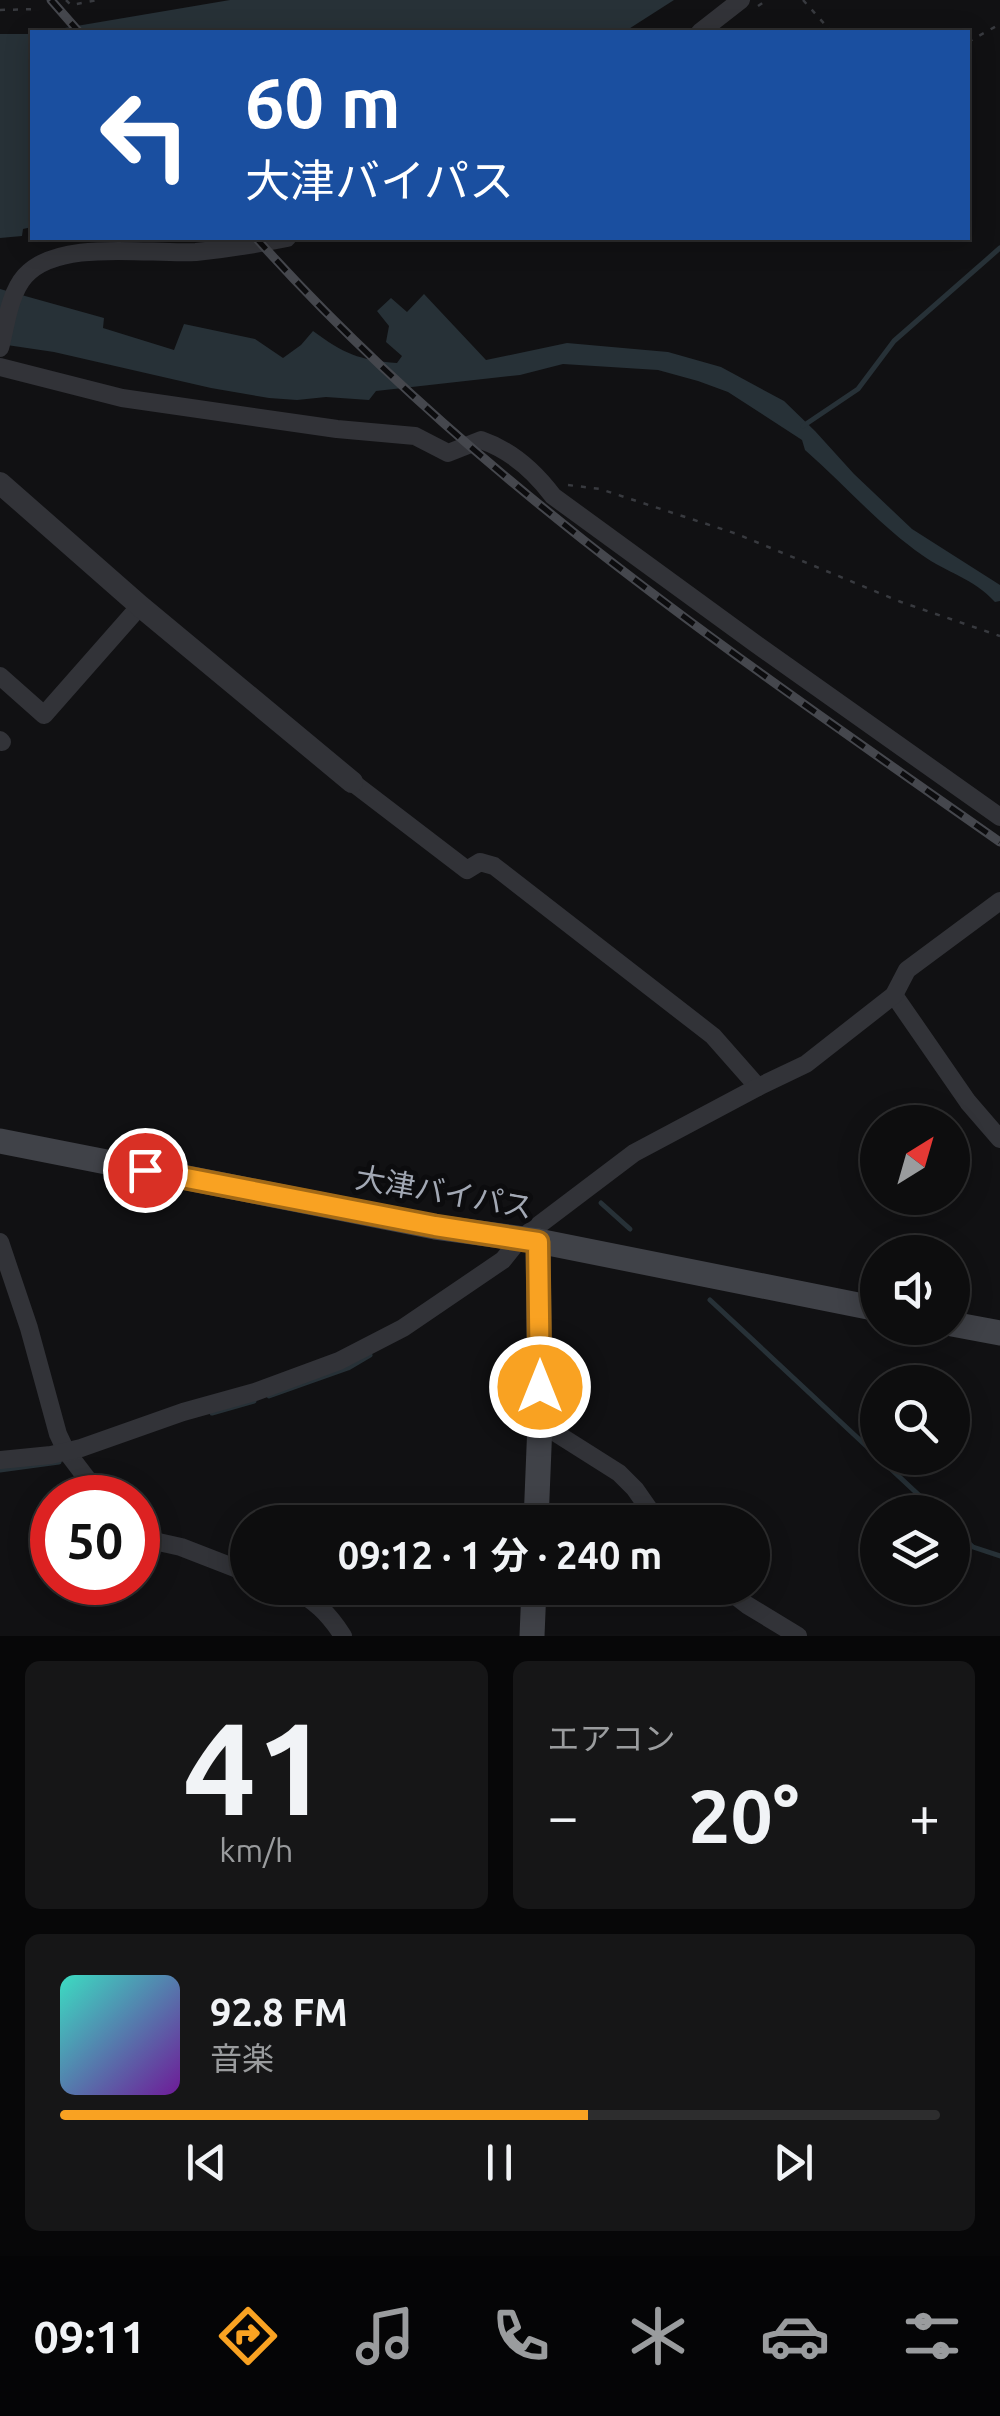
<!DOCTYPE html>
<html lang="ja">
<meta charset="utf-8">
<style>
body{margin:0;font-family:Ubuntu,"Noto Sans JP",sans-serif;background:#161617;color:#f1f3f6;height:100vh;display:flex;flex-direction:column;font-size:38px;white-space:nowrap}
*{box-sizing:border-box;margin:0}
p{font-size:32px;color:#9a9c9e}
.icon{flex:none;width:55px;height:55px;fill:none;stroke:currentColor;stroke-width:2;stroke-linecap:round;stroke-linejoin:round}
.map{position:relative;height:1636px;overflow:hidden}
.panel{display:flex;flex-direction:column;gap:25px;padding:25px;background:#070708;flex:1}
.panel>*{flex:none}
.top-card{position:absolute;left:30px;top:30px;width:940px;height:210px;border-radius:0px;box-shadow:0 5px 25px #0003,0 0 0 2px #2d2d2e;background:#1a4fa0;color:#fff;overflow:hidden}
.needle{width:65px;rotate:37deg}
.buttons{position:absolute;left:860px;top:1105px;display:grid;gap:20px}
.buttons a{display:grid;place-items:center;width:110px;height:110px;border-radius:50%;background:#0d0d0e;box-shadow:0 5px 25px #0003,0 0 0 2px #2d2d2e;font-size:50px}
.speed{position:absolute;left:30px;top:1475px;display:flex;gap:20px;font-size:50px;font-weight:700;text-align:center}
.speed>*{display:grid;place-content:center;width:130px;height:130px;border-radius:50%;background:#0d0d0e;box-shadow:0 5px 25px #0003,0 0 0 2px #2d2d2e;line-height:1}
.speed .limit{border:15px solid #d22;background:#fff;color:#111}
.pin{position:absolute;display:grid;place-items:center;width:85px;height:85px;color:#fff;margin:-42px;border:5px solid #fff;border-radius:50%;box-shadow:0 2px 10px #0007}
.me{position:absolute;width:110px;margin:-55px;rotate:0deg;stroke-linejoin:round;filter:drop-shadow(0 0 8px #0008)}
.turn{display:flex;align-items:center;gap:35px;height:210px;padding:0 50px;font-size:45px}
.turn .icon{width:130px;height:130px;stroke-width:2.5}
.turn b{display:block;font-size:70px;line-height:85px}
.big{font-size:75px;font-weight:700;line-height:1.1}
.panel .widget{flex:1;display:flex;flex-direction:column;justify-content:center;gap:15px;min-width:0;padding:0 35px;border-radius:15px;background:#161617}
.panel .dial{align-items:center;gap:0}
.dial b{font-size:130px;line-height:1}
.song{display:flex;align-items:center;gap:30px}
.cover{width:120px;height:120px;border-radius:15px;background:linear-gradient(135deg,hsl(170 70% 55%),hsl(280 70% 35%))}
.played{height:10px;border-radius:5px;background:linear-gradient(90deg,#f9a222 60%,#2d2d2e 60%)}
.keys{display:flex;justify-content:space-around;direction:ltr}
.heat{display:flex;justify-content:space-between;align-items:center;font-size:55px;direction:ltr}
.panel .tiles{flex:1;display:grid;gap:25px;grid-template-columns:1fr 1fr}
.widget:last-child{grid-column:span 2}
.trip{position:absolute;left:230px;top:1505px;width:540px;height:100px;border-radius:50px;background:#0d0d0e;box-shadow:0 5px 25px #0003,0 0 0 2px #2d2d2e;font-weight:700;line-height:100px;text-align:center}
.dock{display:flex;height:160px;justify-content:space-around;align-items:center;background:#050506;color:#9a9c9e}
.dock .icon{width:70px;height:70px}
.dock .active{color:#f9a222}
.dock b{font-size:45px;color:#f1f3f6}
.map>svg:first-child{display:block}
.water{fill:#273137}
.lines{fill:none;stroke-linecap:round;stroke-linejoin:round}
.stream{stroke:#273137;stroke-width:5}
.path{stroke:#383a3f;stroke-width:2.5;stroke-dasharray:5 8;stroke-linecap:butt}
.minor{stroke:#323338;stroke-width:18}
.tertiary{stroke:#323338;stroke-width:22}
.secondary{stroke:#404248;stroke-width:25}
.rail-casing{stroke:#45474d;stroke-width:9}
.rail{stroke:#0c0c0e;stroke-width:5;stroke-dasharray:15;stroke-linecap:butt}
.route-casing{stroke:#a26916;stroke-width:25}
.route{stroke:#f9a222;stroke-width:18}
.labels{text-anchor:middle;stroke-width:10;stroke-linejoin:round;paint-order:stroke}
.street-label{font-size:30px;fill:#a2a8b4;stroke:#0c0c0e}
</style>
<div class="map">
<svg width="1000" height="1636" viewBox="0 0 1000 1636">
<rect width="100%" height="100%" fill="#111113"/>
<g class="water">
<polygon points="230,0 674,0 624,32 41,32"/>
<polygon points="0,34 32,34 32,227 23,229 22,236 0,238"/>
<path d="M0 289 104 318 103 328 174 350 184 324 255 339 283 358 301 345 313 331C344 354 359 360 397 363L402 356 386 342 389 326 377 311 391 298 407 312 424 294 486 360 567 343 668 352 721 367 784 401 815 431 854 474 912 529 1000 585V601L995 602C973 578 947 573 922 555 879 525 845 485 805 450L802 440 728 392 698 381 658 370 563 364 520 375 376 391 369 400 326 397 297 400 269 398 211 388 54 352 0 344Z"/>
</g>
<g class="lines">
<g class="stream">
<polyline points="803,426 858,389 894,341 1000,248"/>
<polyline points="601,1203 630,1229"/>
<polyline points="710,1300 937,1512"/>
<polyline points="269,1396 348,1368 370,1355"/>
<polyline points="212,1413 254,1401"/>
<polyline points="0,1470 59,1462"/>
<polyline points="952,1528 973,1547 1000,1556"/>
</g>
<g class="path">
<polyline points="66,0 71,5 98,0"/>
<polyline points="803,0 829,29 837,32"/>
<polyline points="758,6 767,0"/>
<polyline points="0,10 37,9"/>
<polyline points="968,42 1000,24"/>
<polyline points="568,485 600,489 737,534 901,602 1000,636"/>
</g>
<g class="minor">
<polyline points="700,32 741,0"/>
<path d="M0 348C6 326 9 294 25 276 59 238 149 255 196 252 226 249 257 244 287 238"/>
<path d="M0 367 122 398 337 429 415 436 448 453 481 440C510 450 535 472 553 496L756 644 1000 817"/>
<polyline points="0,676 44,715 140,606"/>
<polyline points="0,740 2,742"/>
<polyline points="352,782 467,870 480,862 494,866 713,1036 758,1087"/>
<polyline points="894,995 968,1102 1000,1139"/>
<polyline points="0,1242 29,1328 58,1434 66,1451 88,1480 105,1498"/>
<polyline points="540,1423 619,1473 635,1489 658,1522"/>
<polyline points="0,1460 51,1455 81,1448 183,1412 255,1392 339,1361 403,1328 503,1260 519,1240 634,1153 758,1087 806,1064 894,995 907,970 1000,901"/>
<polyline points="138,1531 154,1541 181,1547 248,1573"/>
<path d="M290 1588C314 1599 329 1614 343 1636"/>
<polyline points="725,1588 747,1605 798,1636"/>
</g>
<polyline class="tertiary" points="0,483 140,606 352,782"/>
<g class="secondary">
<polyline points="0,1141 435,1227 538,1241 878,1309"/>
<polyline points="952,1324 1000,1333"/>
<polyline points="536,1522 540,1423 538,1241"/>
<polyline points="532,1636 534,1588"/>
</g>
<defs>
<g id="rail">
<polyline points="51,0 79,32"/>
<path d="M256 238C471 478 738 658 1000 842"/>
</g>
</defs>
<use href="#rail" class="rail-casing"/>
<use href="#rail" class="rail"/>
</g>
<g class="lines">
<defs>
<polyline id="route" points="145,1170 435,1226 538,1242 540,1387"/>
</defs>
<use href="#route" class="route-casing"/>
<use href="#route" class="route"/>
</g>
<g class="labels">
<g class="street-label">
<text transform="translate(444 1193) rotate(10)" y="10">大津バイパス</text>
</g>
</g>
</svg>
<div class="buttons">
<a><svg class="needle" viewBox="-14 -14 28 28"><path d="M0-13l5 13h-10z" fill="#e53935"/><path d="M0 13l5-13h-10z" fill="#9a9c9e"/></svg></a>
<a><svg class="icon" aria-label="sound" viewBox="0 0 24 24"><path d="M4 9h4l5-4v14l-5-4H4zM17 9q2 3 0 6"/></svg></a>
<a><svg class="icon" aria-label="search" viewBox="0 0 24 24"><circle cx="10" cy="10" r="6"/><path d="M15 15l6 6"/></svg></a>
<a><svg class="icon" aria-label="layers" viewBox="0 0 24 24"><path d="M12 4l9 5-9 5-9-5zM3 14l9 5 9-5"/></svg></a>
</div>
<div class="speed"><div class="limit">50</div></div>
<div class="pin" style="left:145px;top:1170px;background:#d93025"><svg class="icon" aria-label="arrive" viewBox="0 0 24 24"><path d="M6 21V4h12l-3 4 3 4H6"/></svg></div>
<svg class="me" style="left:540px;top:1387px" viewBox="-20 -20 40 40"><circle r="17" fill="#f9a222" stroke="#fff" stroke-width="3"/><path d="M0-11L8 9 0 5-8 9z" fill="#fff"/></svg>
<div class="trip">09:12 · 1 分 · 240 m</div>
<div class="top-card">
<div class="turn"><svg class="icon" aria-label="left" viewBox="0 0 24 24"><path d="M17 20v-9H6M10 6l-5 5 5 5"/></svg><div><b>60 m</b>大津バイパス</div></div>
</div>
</div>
<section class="panel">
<div class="tiles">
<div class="widget dial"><b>41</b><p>km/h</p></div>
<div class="widget"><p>エアコン</p>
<div class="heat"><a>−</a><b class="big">20°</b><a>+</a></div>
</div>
<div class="widget">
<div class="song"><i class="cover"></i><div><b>92.8 FM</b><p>音楽</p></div></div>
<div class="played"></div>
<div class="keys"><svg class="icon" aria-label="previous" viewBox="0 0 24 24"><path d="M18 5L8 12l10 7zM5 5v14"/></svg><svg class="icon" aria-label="pause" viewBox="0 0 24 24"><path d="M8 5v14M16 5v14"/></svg><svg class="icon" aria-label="next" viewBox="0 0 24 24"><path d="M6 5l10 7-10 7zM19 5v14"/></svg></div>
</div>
</div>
</section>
<nav class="dock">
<b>09:11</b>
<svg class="icon active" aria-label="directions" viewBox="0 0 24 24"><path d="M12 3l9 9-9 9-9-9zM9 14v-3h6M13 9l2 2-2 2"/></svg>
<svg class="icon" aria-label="music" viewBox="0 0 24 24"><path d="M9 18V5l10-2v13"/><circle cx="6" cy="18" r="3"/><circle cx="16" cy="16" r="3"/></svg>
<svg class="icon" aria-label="phone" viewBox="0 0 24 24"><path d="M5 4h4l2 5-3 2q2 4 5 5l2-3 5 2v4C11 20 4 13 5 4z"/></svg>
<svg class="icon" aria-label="climate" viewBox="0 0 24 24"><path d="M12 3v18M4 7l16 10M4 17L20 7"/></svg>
<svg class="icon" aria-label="car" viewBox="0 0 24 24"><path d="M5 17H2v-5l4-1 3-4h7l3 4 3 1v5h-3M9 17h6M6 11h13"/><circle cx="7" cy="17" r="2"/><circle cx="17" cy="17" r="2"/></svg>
<svg class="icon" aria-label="filters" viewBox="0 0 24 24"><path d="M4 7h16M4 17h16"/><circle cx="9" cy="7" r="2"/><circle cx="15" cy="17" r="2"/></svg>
</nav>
